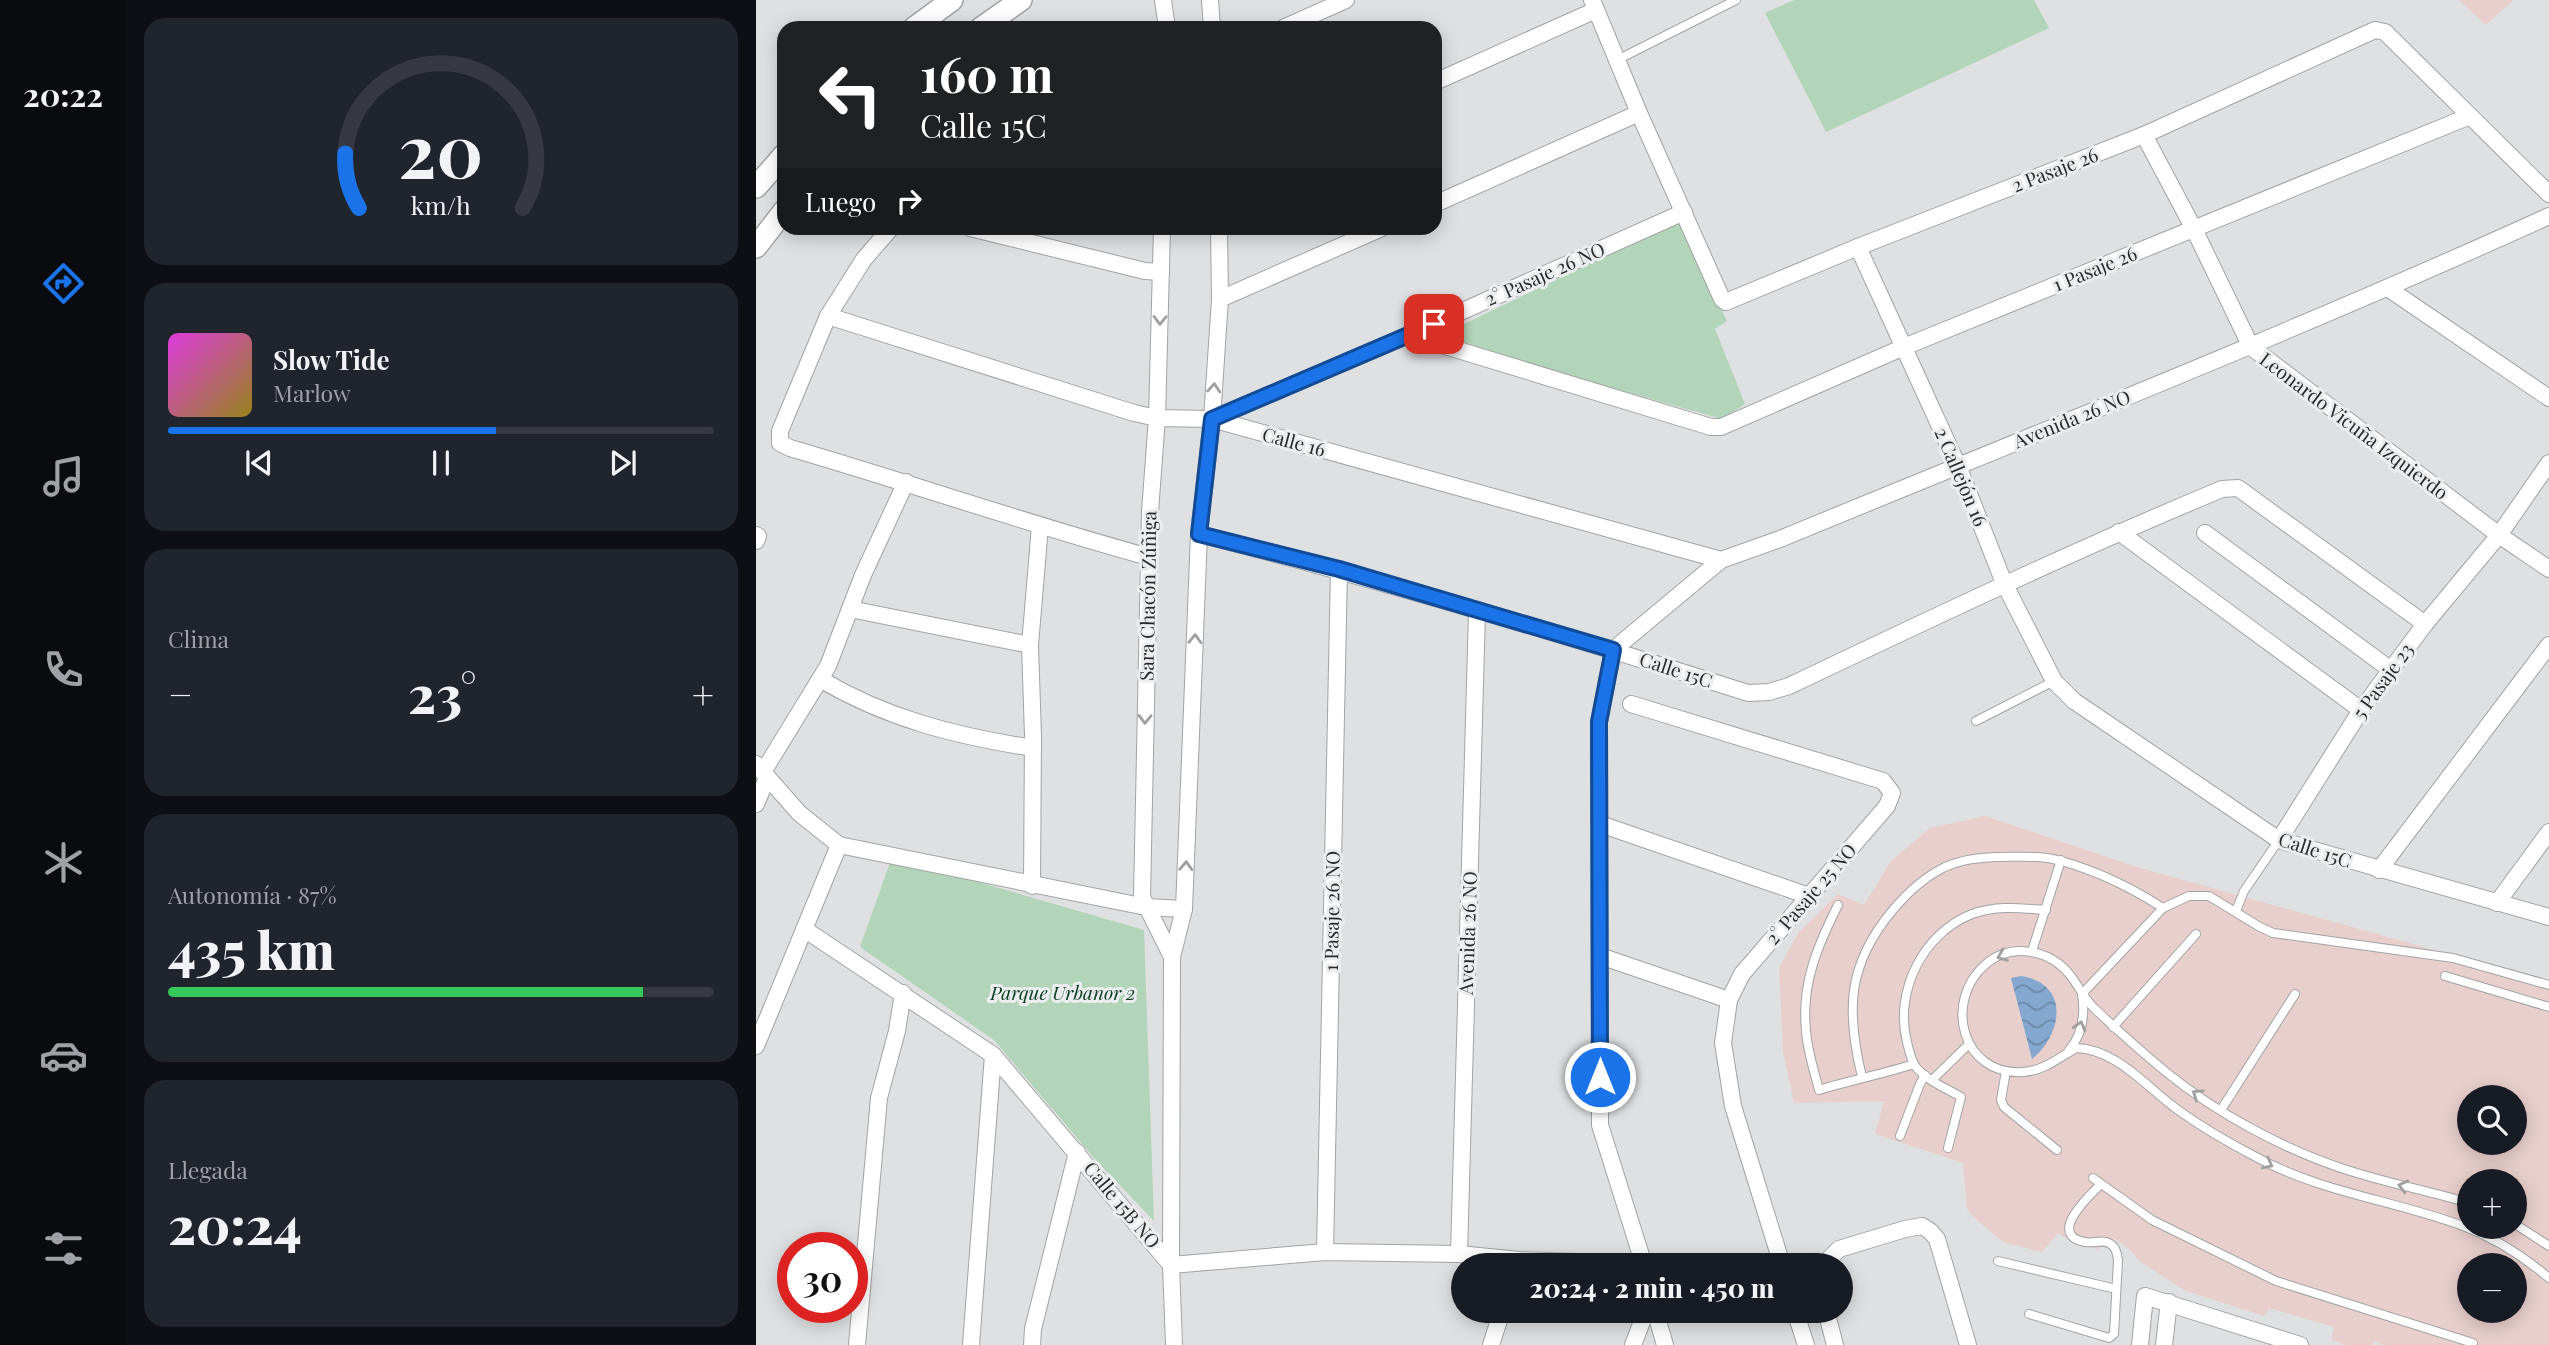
<!DOCTYPE html>
<html lang="es">
<meta charset="utf-8">
<style>
body{margin:0;font-family:"Playfair Display",serif;background:#20242c;color:#f1f3f6;height:100vh;display:flex;flex-direction:column;font-size:26px;white-space:nowrap}
*{box-sizing:border-box;margin:0}
p{font-size:23px;color:#9ea1a6}
.icon{flex:none;width:38px;height:38px;fill:none;stroke:currentColor;stroke-width:2;stroke-linecap:round;stroke-linejoin:round}
.map{position:relative;flex:1;overflow:hidden}
.drawer{display:flex;flex-direction:column;gap:18px;padding:18px;background:#0d0f14;width:630px}
.drawer>*{flex:none}
.banner{position:absolute;left:21px;top:21px;width:665px;height:214px;border-radius:21px;box-shadow:0 4px 18px #0003;background:#202124;color:#fff;overflow:hidden}
.tools{position:absolute;left:1701px;top:1085px;display:grid;gap:14px}
.tools a{display:grid;place-items:center;width:70px;height:70px;border-radius:50%;background:#171b24;box-shadow:0 4px 18px #0003;font-size:35px}
.speed{position:absolute;left:21px;top:1232px;display:flex;gap:14px;font-size:35px;font-weight:700;text-align:center}
.speed>*{display:grid;place-content:center;width:91px;height:91px;border-radius:50%;background:#171b24;box-shadow:0 4px 18px #0003;line-height:1}
.speed .limit{border:10px solid #d22;background:#fff;color:#111}
.pin{position:absolute;display:grid;place-items:center;width:60px;height:60px;color:#fff;margin:-30px;border-radius:14px;box-shadow:0 4px 10px #0006}
.me{position:absolute;width:77px;margin:-38px;rotate:0deg;stroke-linejoin:round;filter:drop-shadow(0 0 5px #0008)}
.turn{display:flex;align-items:center;gap:24px;height:147px;padding:0 28px;font-size:32px}
.turn .icon{width:91px;height:91px;stroke-width:2.5}
.turn b{display:block;font-size:49px;line-height:60px}
.then{display:flex;align-items:center;height:66px;padding:0 28px;background:#0003;gap:14px;font-size:26px}
.big{font-size:52px;font-weight:800;line-height:1.1}
.drawer .tile{flex:1;display:flex;flex-direction:column;justify-content:center;gap:10px;min-width:0;padding:0 24px;border-radius:21px;background:#20242c}
.drawer .dial{align-items:center;gap:0}
.dial svg{height:182px;overflow:visible;fill:none;stroke:#363941;stroke-width:7;stroke-linecap:round;text-anchor:middle}
.dial text{fill:#f1f3f6;stroke:none}
.song{display:flex;align-items:center;gap:21px}
.cover{width:84px;height:84px;border-radius:10px;background:linear-gradient(135deg,hsl(300 70% 55%),hsl(50 70% 35%))}
.played{height:7px;border-radius:4px;background:linear-gradient(90deg,#1a73e8 60%,#363941 60%)}
.keys{display:flex;justify-content:space-around;direction:ltr}
.heat{display:flex;justify-content:space-between;align-items:center;font-size:38px;direction:ltr}
.charge{height:10px;border-radius:5px;background:linear-gradient(90deg,#34c759 87%,#363941 0)}
.trip{position:absolute;left:695px;top:1253px;width:402px;height:70px;border-radius:35px;background:#171b24;box-shadow:0 4px 18px #0003;font-weight:800;line-height:70px;text-align:center}
main{display:flex;flex:1;min-height:0}
.tabs{display:flex;flex-direction:column;width:126px;justify-content:space-around;align-items:center;background:#090b0e;color:#9ea1a6}
.tabs .icon{width:49px;height:49px}
.tabs .on{color:#1a73e8}
.tabs b{font-size:32px;color:#f1f3f6}
.map>svg:first-child{display:block}
.commercial{fill:#e9cfcc;fill-rule:evenodd}
.green{fill:#b2d5b9}
.water{fill:url(#water-waves)}
.lines{fill:none;stroke-linecap:round;stroke-linejoin:round}
.lane-casing{stroke:#a2a3a4;stroke-width:10}
.street-casing{stroke:#a2a3a4;stroke-width:18}
.secondary-casing{stroke:#a2a3a4;stroke-width:24}
.lane{stroke:#fff;stroke-width:8}
.street{stroke:#fff;stroke-width:16}
.secondary{stroke:#fff;stroke-width:21}
.oneway{stroke:#9f9f9f}
.route-casing{stroke:#114b97;stroke-width:18}
.route{stroke:#1a73e8;stroke-width:12}
.labels{text-anchor:middle;stroke-width:6;stroke-linejoin:round;paint-order:stroke}
.street-label{font-size:19px;fill:#29292a;stroke:#ecedef}
.park-label{font-size:19px;font-style:italic;fill:#0a401f;stroke:#ecedef}
</style>
<main>
<nav class="tabs">
<b>20:22</b>
<svg class="icon on" aria-label="directions" viewBox="0 0 24 24"><path d="M12 3l9 9-9 9-9-9zM9 14v-3h6M13 9l2 2-2 2"/></svg>
<svg class="icon" aria-label="music" viewBox="0 0 24 24"><path d="M9 18V5l10-2v13"/><circle cx="6" cy="18" r="3"/><circle cx="16" cy="16" r="3"/></svg>
<svg class="icon" aria-label="phone" viewBox="0 0 24 24"><path d="M5 4h4l2 5-3 2q2 4 5 5l2-3 5 2v4C11 20 4 13 5 4z"/></svg>
<svg class="icon" aria-label="climate" viewBox="0 0 24 24"><path d="M12 3v18M4 7l16 10M4 17L20 7"/></svg>
<svg class="icon" aria-label="car" viewBox="0 0 24 24"><path d="M5 17H2v-5l4-1 3-4h7l3 4 3 1v5h-3M9 17h6M6 11h13"/><circle cx="7" cy="17" r="2"/><circle cx="17" cy="17" r="2"/></svg>
<svg class="icon" aria-label="filters" viewBox="0 0 24 24"><path d="M4 7h16M4 17h16"/><circle cx="9" cy="7" r="2"/><circle cx="15" cy="17" r="2"/></svg>
</nav>
<section class="drawer">
<div class="tile dial"><svg viewBox="0 0 100 80">
<path d="M14 69A42 42 0 1 1 86 69"/>
<path d="M14 69A42 42 0 0 1 8 45" stroke="#1a73e8"/>
<text x="50" y="56" font-size="32" font-weight="700">20</text>
<text x="50" y="72" font-size="11">km/h</text>
</svg></div>
<div class="tile">
<div class="song"><i class="cover"></i><div><b>Slow Tide</b><p>Marlow</p></div></div>
<div class="played"></div>
<div class="keys"><svg class="icon" aria-label="previous" viewBox="0 0 24 24"><path d="M18 5L8 12l10 7zM5 5v14"/></svg><svg class="icon" aria-label="pause" viewBox="0 0 24 24"><path d="M8 5v14M16 5v14"/></svg><svg class="icon" aria-label="next" viewBox="0 0 24 24"><path d="M6 5l10 7-10 7zM19 5v14"/></svg></div>
</div>
<div class="tile"><p>Clima</p>
<div class="heat"><a>−</a><b class="big">23°</b><a>+</a></div>
</div>
<div class="tile"><p>Autonomía · 87%</p><b class="big">435 km</b><div class="charge"></div></div>
<div class="tile"><p>Llegada</p><b class="big">20:24</b></div>
</section>
<div class="map">
<svg width="1793" height="1345" viewBox="0 0 1793 1345">
<defs>
<pattern id="water-waves" width="16" height="10" patternUnits="userSpaceOnUse" patternTransform="scale(1.75)"><rect width="16" height="10" fill="#84a8cf"/><path d="M0 5q4-4 8 0t8 0" fill="none" stroke="#6c89a8"/></pattern>
</defs>
<rect width="100%" height="100%" fill="#dfe0e1"/>
<g class="commercial">
<polygon points="1703,0 1757,0 1730,25"/>
<path d="M1229 816 1381 867 1793 982V1345H1629L1619 1341 1616 1345H1591L1575 1340 1578 1327 1513 1308 1508 1316 1430 1291 1385 1262 1372 1248 1359 1239 1342 1249 1321 1245 1302 1233 1286 1252 1247 1242 1221 1220 1211 1209 1207 1163 1119 1134 1128 1101 1038 1103 1027 1051 1023 967 1043 932 1082 894 1108 905 1135 861 1174 828ZM1713 1097H1759V1143H1713ZM1713 1181H1759V1227H1713ZM1713 1265H1759V1311H1713Z"/>
</g>
<g class="green">
<polygon points="1038,0 1278,0 1293,28 1070,132 1009,13"/>
<polygon points="923,221 971,321 959,329 989,404 966,419 679,338"/>
<polygon points="136,857 388,930 398,1221 339,1159 238,1040 104,947"/>
</g>
<path class="water" d="M1265 976C1313 983 1308 1033 1276 1059L1255 978Z"/>
<g class="lines">
<defs>
<g id="lane">
<polyline points="861,60 980,0"/>
<polyline points="1220,721 1298,681"/>
<path d="M1082 905C1062 945 1045 984 1050 1030 1051 1050 1058 1070 1063 1090 1095 1080 1127 1074 1158 1064"/>
<polyline points="1480,911 1488,891 1523,840"/>
<polyline points="1276,951 1305,860"/>
<polyline points="1689,976 1793,1007"/>
<polyline points="1357,1027 1440,934"/>
<path d="M1313 1050C1327 1034 1329 1013 1326 994L1407 908 1433 896H1453L1504 927 1517 933 1697 958 1793 985"/>
<polyline points="1250,1071 1245,1100 1248,1107 1301,1150"/>
<path d="M1106 1077C1090 1011 1091 965 1136 911 1151 893 1168 877 1189 867 1207 859 1223 858 1241 857 1263 857 1285 855 1305 861 1341 871 1376 888 1407 908"/>
<polyline points="1176,1080 1213,1044"/>
<polyline points="1465,1110 1539,994"/>
<polyline points="1144,1136 1164,1084 1169,1075"/>
<path d="M1192 1148 1205 1097C1190 1088 1171 1081 1160 1067 1155 1061 1153 1050 1151 1042 1138 992 1167 933 1216 914 1240 905 1264 908 1290 910"/>
<polyline points="1337,1178 1396,1220 1520,1281 1717,1343"/>
<path d="M1713 1203C1673 1191 1631 1183 1591 1170 1529 1150 1460 1113 1410 1072 1386 1052 1362 1031 1339 1009 1328 999 1323 986 1314 975 1294 950 1256 942 1230 964 1187 1000 1205 1076 1267 1072 1287 1071 1303 1058 1320 1048 1361 1049 1391 1088 1422 1110 1447 1128 1473 1143 1500 1157 1566 1193 1637 1200 1707 1226 1737 1237 1768 1257 1793 1278"/>
<polyline points="1759,1224 1793,1246"/>
<polyline points="1242,1261 1360,1289"/>
<path d="M1273 1314 1353 1338 1358 1334 1362 1260C1361 1255 1361 1249 1356 1245 1348 1238 1338 1244 1329 1242 1290 1235 1334 1195 1345 1184"/>
</g>
<g id="street">
<polyline points="407,0 411,28"/>
<polyline points="454,0 456,28"/>
<polyline points="836,0 883,113 966,299 970,302 1102,247 1388,135 1619,30 1629,32 1793,194"/>
<polyline points="527,28 590,0"/>
<polyline points="679,82 840,10"/>
<polyline points="1388,135 1438,229 1495,347 1743,535 1793,569"/>
<polyline points="679,204 883,113"/>
<path d="M135 228 108 259 72 316 24 431V443L34 448C154 483 272 524 393 557"/>
<polyline points="214,228 389,271 405,272"/>
<polyline points="406,228 401,418 394,512 386,897 416,957"/>
<polyline points="1102,247 1202,466 1248,583 1298,681 1318,701 1523,840 1793,917"/>
<polyline points="1633,289 1793,398"/>
<polyline points="464,299 626,228"/>
<polyline points="72,316 378,413 401,418 456,419 965,560"/>
<polyline points="653,335 955,427 965,427 1148,347 1714,116"/>
<polyline points="456,419 653,335 928,212"/>
<polyline points="1363,532 1605,710"/>
<polyline points="1449,533 1635,670"/>
<path d="M443 534C628 581 810 635 992 693L1013 692 1033 686C1176 618 1319 550 1466 489L1482 488 1669 624"/>
<polyline points="0,535 2,536 0,541"/>
<polyline points="94,609 274,645"/>
<path d="M64 679C131 719 200 736 277 748"/>
<polyline points="875,704 1127,781 1136,793 1131,806 986,974 973,1000 967,1043 977,1106 1026,1265"/>
<polyline points="0,764 43,813 83,845 390,907 428,909"/>
<polyline points="7,772 72,666 107,575 150,482"/>
<polyline points="0,804 11,778"/>
<polyline points="844,824 1053,896"/>
<polyline points="1523,840 1605,710 1669,624 1743,535 1793,463"/>
<polyline points="1623,870 1793,645"/>
<polyline points="276,886 277,736 274,645 284,526"/>
<polyline points="1741,903 1793,832"/>
<polyline points="48,929 237,1055 415,1265 569,1252 703,1254 763,1260 888,1264"/>
<polyline points="844,956 973,1000"/>
<polyline points="0,1046 83,845"/>
<polyline points="569,1252 583,569"/>
<polyline points="703,1254 721,612"/>
<path d="M888 1265 844 1125 843 722 857 650 965 560 1024 539C1281 433 1540 331 1793 216"/>
<polyline points="1067,1265 1083,1249 1149,1229 1166,1226 1174,1231 1181,1239 1212,1345"/>
<polyline points="899,1311 909,1345"/>
<polyline points="1039,1311 1050,1345"/>
<polyline points="1070,1311 1079,1345"/>
<polyline points="101,1345 123,1098 141,1031 147,993"/>
<polyline points="215,1345 237,1055"/>
<polyline points="276,1345 277,1329 321,1152"/>
<polyline points="418,1345 415,1265 416,957 428,909 443,534 456,419 464,299 463,228"/>
<polyline points="735,1345 746,1311"/>
<polyline points="877,1345 890,1311"/>
<polyline points="1384,1345 1389,1296 1544,1345"/>
<polyline points="1408,1345 1413,1302"/>
</g>
<g id="secondary">
<polyline points="158,28 196,0"/>
<polyline points="225,28 265,0"/>
<polyline points="0,187 28,155"/>
<polyline points="0,247 28,211"/>
</g>
</defs>
<use href="#lane" class="lane-casing"/>
<use href="#street" class="street-casing"/>
<use href="#secondary" class="secondary-casing"/>
<use href="#lane" class="lane"/>
<use href="#street" class="street"/>
<use href="#secondary" class="secondary"/>
</g>
<defs><path id="oneway-chevron" d="M-2-3.5L2.5 0L-2 3.5" fill="none" stroke-width="1.6" stroke-linecap="round" stroke-linejoin="round" transform="scale(1.75)"/></defs>
<g class="oneway">
<use href="#oneway-chevron" transform="translate(404 320) rotate(91)"/>
<use href="#oneway-chevron" transform="translate(458 388) rotate(-86)"/>
<use href="#oneway-chevron" transform="translate(439 639) rotate(-88)"/>
<use href="#oneway-chevron" transform="translate(389 719) rotate(91)"/>
<use href="#oneway-chevron" transform="translate(430 866) rotate(-88)"/>
<use href="#oneway-chevron" transform="translate(1246 956) rotate(158)"/>
<use href="#oneway-chevron" transform="translate(1324 1026) rotate(-74)"/>
<use href="#oneway-chevron" transform="translate(1441 1094) rotate(-146)"/>
<use href="#oneway-chevron" transform="translate(1512 1164) rotate(27)"/>
<use href="#oneway-chevron" transform="translate(1647 1186) rotate(-166)"/>
</g>
<g class="lines">
<defs>
<polyline id="route" points="678,324 456,419 443,534 583,569 857,650 843,722 844,1077"/>
</defs>
<use href="#route" class="route-casing"/>
<use href="#route" class="route"/>
</g>
<g class="labels">
<g class="street-label">
<text transform="translate(1299 170) rotate(-21)" y="7">2 Pasaje 26</text>
<text transform="translate(1339 269) rotate(-22)" y="7">1 Pasaje 26</text>
<text transform="translate(789 274) rotate(-24)" y="7">2° Pasaje 26 NO</text>
<text transform="translate(1316 419) rotate(-22)" y="7">Avenida 26 NO</text>
<text transform="translate(1598 426) rotate(37)" y="7">Leonardo Vicuña Izquierdo</text>
<text transform="translate(538 442) rotate(15)" y="7">Calle 16</text>
<text transform="translate(1205 477) rotate(67)" y="7">2 Callejón 16</text>
<text transform="translate(392 596) rotate(-89)" y="7">Sara Chacón Zúñiga</text>
<text transform="translate(920 670) rotate(18)" y="7">Calle 15C</text>
<text transform="translate(1627 681) rotate(-54)" y="7">5 Pasaje 23</text>
<text transform="translate(1559 850) rotate(18)" y="7">Calle 15C</text>
<text transform="translate(1055 894) rotate(-49)" y="7">2° Pasaje 25 NO</text>
<text transform="translate(576 911) rotate(-89)" y="7">1 Pasaje 26 NO</text>
<text transform="translate(712 933) rotate(-88)" y="7">Avenida 26 NO</text>
<text transform="translate(366 1205) rotate(50)" y="7">Calle 15B NO</text>
</g>
<g class="park-label">
<text x="307" y="1000">Parque Urbanor 2</text>
</g>
</g>
</svg>
<div class="tools">
<a><svg class="icon" aria-label="search" viewBox="0 0 24 24"><circle cx="10" cy="10" r="6"/><path d="M15 15l6 6"/></svg></a>
<a>+</a>
<a>−</a>
</div>
<div class="speed"><div class="limit">30</div></div>
<div class="pin" style="left:678px;top:324px;background:#d93025"><svg class="icon" aria-label="arrive" viewBox="0 0 24 24"><path d="M6 21V4h12l-3 4 3 4H6"/></svg></div>
<svg class="me" style="left:844px;top:1077px" viewBox="-20 -20 40 40"><circle r="17" fill="#1a73e8" stroke="#fff" stroke-width="3"/><path d="M0-11L8 9 0 5-8 9z" fill="#fff"/></svg>
<div class="trip">20:24 · 2 min · 450 m</div>
<div class="banner">
<div class="turn"><svg class="icon" aria-label="left" viewBox="0 0 24 24"><path d="M17 20v-9H6M10 6l-5 5 5 5"/></svg><div><b>160 m</b>Calle 15C</div></div>
<div class="then">Luego<svg class="icon" aria-label="right" viewBox="0 0 24 24"><path d="M7 20v-9h11M14 6l5 5-5 5"/></svg></div>
</div>
</div>
</main>
